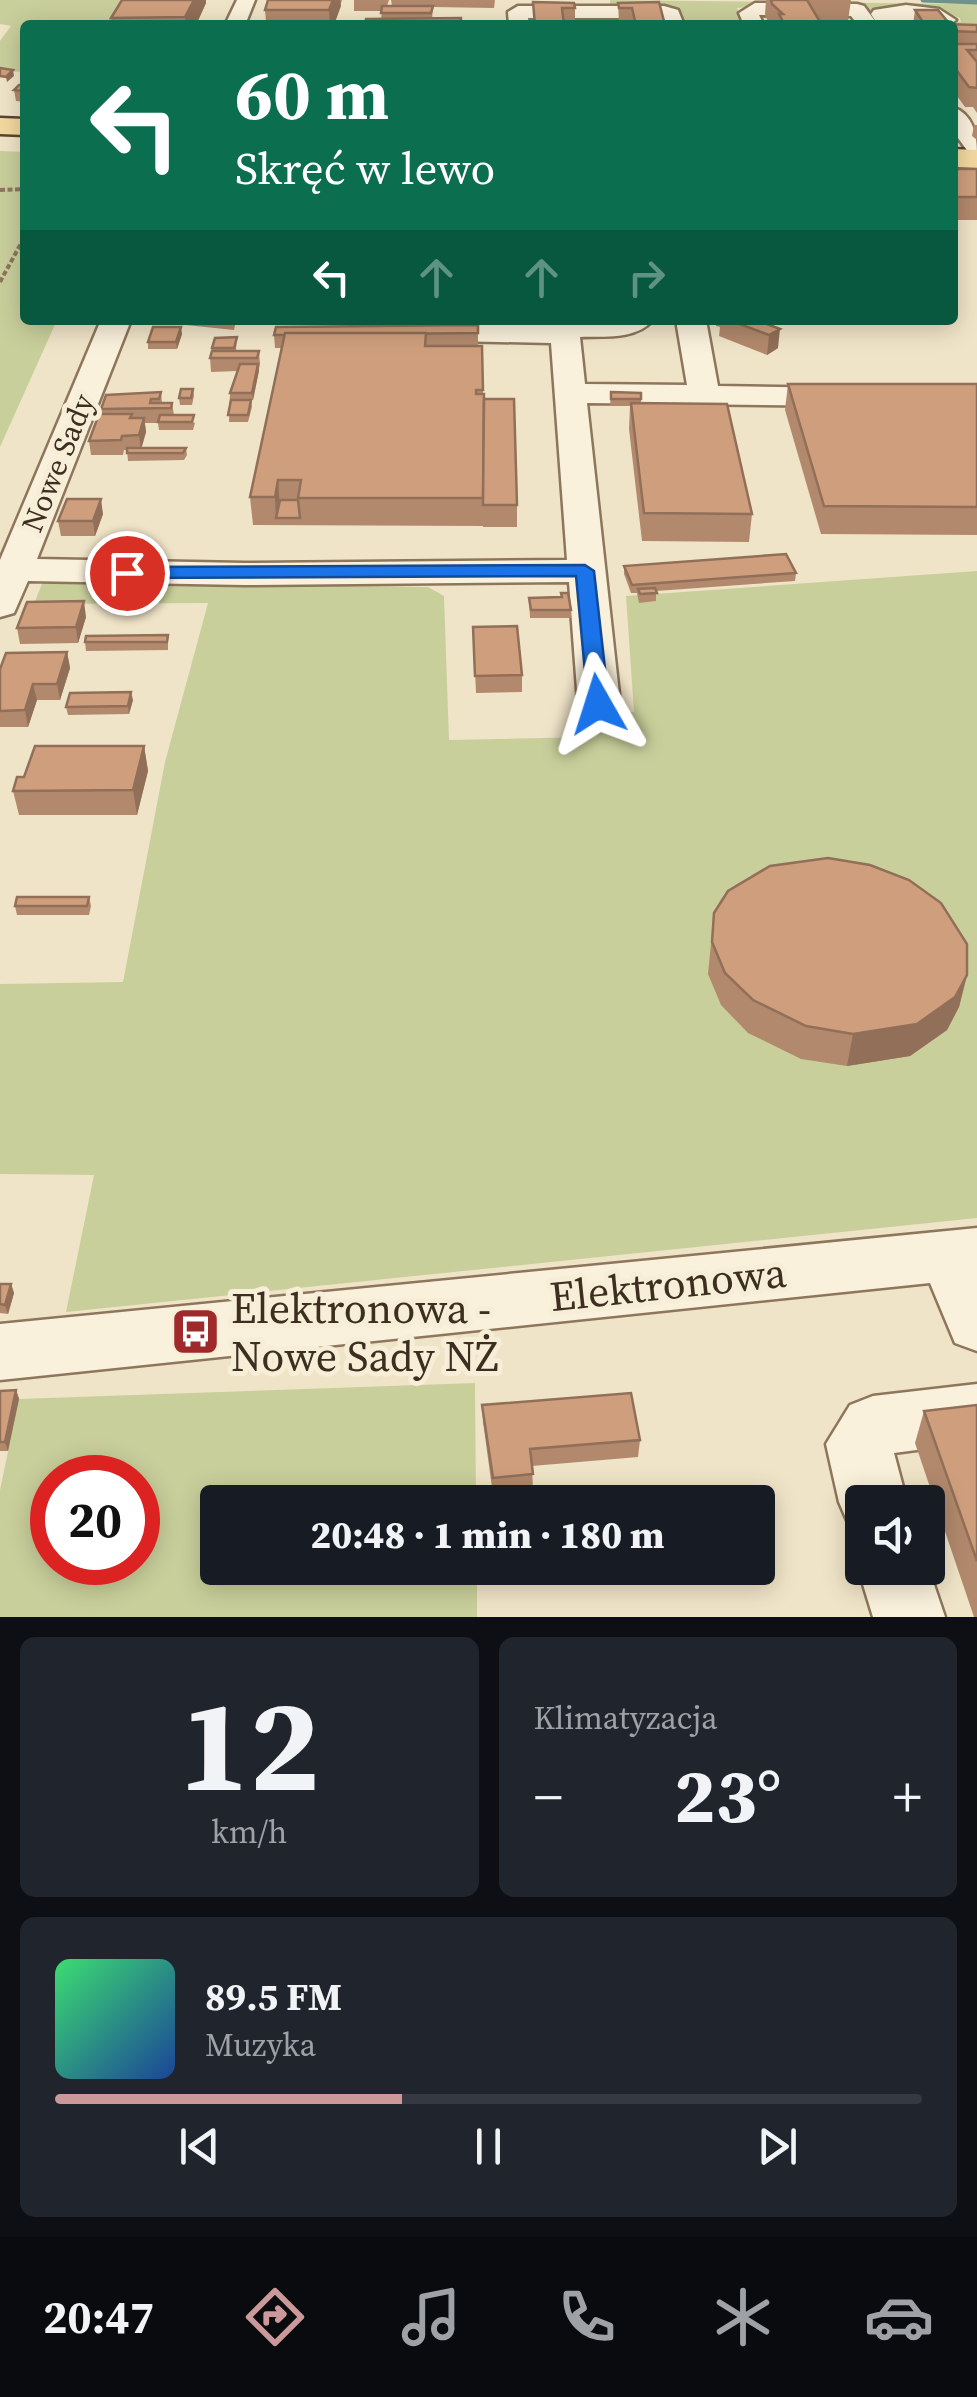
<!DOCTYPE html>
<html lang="pl">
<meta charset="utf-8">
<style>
body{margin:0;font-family:"Source Serif 4",serif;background:#20242c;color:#f1f3f6;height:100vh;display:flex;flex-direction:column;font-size:38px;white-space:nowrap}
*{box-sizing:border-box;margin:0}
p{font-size:32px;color:#9ea1a6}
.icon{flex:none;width:55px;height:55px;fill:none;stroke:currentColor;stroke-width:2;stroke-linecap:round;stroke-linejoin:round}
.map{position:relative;height:1617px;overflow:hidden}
.side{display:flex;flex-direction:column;gap:20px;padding:20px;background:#0d0f14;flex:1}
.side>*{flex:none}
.top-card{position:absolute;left:20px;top:20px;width:938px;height:305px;border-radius:10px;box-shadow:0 5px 25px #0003;background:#0b6e4f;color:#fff;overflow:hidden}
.tools{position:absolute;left:845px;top:1485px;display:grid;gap:20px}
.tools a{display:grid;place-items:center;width:100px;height:100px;border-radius:10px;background:#171b24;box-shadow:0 5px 25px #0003;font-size:50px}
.speed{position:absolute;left:30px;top:1455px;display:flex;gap:20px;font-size:50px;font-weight:700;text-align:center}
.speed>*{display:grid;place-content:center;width:130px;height:130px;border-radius:50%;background:#171b24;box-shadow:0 5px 25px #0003;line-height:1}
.speed .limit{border:15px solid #d22;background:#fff;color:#111}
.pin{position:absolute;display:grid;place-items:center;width:85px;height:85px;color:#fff;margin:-42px;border:5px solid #fff;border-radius:50%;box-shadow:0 2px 10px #0007}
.me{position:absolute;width:110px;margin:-55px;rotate:354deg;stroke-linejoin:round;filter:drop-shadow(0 0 8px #0008)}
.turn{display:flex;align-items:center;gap:35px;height:210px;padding:0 50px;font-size:45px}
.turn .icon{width:130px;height:130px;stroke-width:2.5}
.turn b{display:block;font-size:70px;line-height:85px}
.lanes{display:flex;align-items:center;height:95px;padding:0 50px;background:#0003;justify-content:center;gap:50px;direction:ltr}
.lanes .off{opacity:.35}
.big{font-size:75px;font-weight:800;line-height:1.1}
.side .widget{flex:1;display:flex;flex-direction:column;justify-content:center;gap:15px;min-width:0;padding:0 35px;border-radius:15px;background:#20242c}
.side .dial{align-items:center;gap:0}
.dial b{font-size:130px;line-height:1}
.song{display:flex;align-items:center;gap:30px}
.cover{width:120px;height:120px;border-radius:15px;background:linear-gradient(135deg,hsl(140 70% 55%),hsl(220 70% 35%))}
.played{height:10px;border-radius:5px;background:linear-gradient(90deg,#cc999b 40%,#363941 40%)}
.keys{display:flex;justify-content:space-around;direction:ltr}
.heat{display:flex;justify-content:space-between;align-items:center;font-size:55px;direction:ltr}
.side .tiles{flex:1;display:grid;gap:20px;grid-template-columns:1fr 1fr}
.widget:last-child{grid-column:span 2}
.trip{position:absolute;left:200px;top:1485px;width:575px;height:100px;border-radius:10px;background:#171b24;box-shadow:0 5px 25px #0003;font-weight:800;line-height:100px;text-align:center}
.tabs{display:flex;height:160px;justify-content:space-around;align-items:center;background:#090b0e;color:#9ea1a6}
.tabs .icon{width:70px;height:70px}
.tabs .selected{color:#cc999b}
.tabs b{font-size:45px;color:#f1f3f6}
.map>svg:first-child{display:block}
.green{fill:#c9cf9b;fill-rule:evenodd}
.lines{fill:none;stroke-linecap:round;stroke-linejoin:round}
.stream{stroke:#6f938a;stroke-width:5}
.minor-casing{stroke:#8d765c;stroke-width:5}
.major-casing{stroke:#5b4430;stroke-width:5}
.path{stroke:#8d765c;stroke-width:4;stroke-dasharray:5 2.5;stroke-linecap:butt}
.minor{fill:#faf1dc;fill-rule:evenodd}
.major{fill:#f3d9a0;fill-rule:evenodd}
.wall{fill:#b2896c}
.shaded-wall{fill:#916f58}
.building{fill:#cf9f7d;stroke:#916f58;stroke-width:2.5}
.route{fill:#1a73e8;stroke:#114b97;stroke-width:2.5}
.labels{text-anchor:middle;stroke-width:10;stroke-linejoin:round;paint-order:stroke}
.far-street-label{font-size:30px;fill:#3d2e20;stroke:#f7eed8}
.near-street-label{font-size:42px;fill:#3d2e20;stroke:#f7eed8}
.near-poi-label{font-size:42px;fill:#3d2e20;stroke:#f7eed8;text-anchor:start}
</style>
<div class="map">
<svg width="977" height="1617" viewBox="0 0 977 1617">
<rect width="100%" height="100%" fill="#f0e4c8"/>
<g class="green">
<polygon points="0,0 130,0 118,25 25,25 25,72 0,71 0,41 11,26 0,24"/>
<polygon points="610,0 977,4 977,45 953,44 952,25 906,25 961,22 960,18 940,10 867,10 863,3 767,0 769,6 737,8 743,25 681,25 610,8"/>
<polygon points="0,151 25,152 25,320 57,320 0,447"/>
<polygon points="977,571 977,1218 66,1312 94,1175 0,1174 0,984 123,982 165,762 208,603 34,604 43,581 428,587 444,596 449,740 592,737 589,713 634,712 626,596"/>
<path d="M475 1383 476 1502H218V1568H477V1617H0V1490L19 1399ZM52 1478H138V1562H52Z"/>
</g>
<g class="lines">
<polyline class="stream" points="923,0 977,2"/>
<defs>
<g id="minor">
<polygon points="237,0 255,0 245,25 225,25"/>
<polygon points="755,3 857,4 864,6 878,25 858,25 851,16 759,15 764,25 744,25 739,13"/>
<polygon points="906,5 939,9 956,20 949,25 878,25 871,14 874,10"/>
<polygon points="518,6 664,6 678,10 684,25 664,25 662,18 528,18 529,25 509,25 508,12"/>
<path d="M952 107C974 114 977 136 977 155L969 153 952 130Z"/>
<path d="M101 320H131L37 559 244 563 567 560 551 343 406 340 401 334 406 328 416 325 653 320C636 340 604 336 580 337L585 384 687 385 676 320H706L718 386 845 388 856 390 861 397 856 404 845 406 587 403 620 703 614 712 599 715 584 712 578 703 569 582 244 585 28 581 14 613 0 617V560Z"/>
<polygon points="977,1228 977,1351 955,1343 930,1283 0,1380 0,1324"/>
<polygon points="977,1384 977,1442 894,1453 907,1502 862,1502 862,1530 849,1525 839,1502 826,1444 850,1405 873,1396"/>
<polygon points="862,1558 862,1568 928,1567 945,1617 873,1617 858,1568"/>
</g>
<g id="major">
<polygon points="0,118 25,119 25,135 0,134"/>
<polygon points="952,149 977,150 977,168 952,167"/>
</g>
</defs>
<use href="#minor" class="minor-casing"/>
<use href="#major" class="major-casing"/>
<g class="path">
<polyline points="0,190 25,189"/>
<polyline points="0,282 25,236"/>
</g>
<use href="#minor" class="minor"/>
<use href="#major" class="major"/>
</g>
<g class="wall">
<polygon points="122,0 206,0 206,3 196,25 112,25 111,18"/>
<polygon points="268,0 342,0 334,25 266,22 265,10"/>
<polygon points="354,0 389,0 387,6 392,6 391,0 495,0 494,8 433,7 432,19 381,19 382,11 354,11"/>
<polygon points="766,0 851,0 848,21 820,21 822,25 769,25 765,14"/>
<polygon points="533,2 575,8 575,23 564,23 564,25 632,25 632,22 619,23 618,3 659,2 665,25 534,25"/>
<polygon points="915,10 948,22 947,25 977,25 977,113 973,107 965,107 952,89 952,25 913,25"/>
<polygon points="25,85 25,102 16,101 14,90"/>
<polygon points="974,125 977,125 977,140 972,136"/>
<rect x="952" y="169" width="25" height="51"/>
<polygon points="186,320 236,320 234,330 186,325"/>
<polygon points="290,320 464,320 464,321 347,321 346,325 290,321"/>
<polygon points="716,320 774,320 773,326 778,348 767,355 719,336 720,327 716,326"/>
<polygon points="478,325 478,346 482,346 483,394 517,505 517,527 483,527 483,522 483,526 253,525 250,497 281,348 275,348 274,335"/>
<polygon points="182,334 177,349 148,349 148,342"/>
<polygon points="237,337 236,351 259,351 260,364 253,400 251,400 252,407 248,422 229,422 230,393 238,371 211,372 210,358 212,348"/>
<polygon points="788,384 977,384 977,535 821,534 785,410"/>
<polygon points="193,389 194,396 192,405 180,405 179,398"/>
<polygon points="161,392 162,403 172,403 174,415 195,423 193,430 159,430 158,423 145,423 146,432 141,448 186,448 187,455 184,460 128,461 127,450 124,450 123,455 91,455 89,441 102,414 101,409"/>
<polygon points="611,392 641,393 641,403 752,514 749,542 642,541 629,429 630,406 610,406"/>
<polygon points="103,514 95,536 61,536 58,521"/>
<polygon points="624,566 796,573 795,581 656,591 656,601 639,603 637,593 631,593 624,574"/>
<polygon points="562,597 571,610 571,618 530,618 529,598"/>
<polygon points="86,617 78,643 20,644 17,628"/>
<polygon points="473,627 522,675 522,692 476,693"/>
<polygon points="168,635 168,650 86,651 85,642"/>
<polygon points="67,652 70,668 60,700 37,700 28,727 0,727 0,669"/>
<polygon points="133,700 129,714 68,715 66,707"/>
<polygon points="144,746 148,771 137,815 19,815 13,791 24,777"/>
<polygon points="89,897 91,906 89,915 17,915 15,906"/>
<polygon points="714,913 967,975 959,1007 947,1030 910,1056 847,1066 801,1059 748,1033 721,1005 708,974"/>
<polygon points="0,1284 11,1284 14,1293 8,1314 0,1313"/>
<polygon points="16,1390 19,1399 8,1451 0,1451 0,1391"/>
<polygon points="482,1405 640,1440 638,1457 532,1466 533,1491 493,1495 483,1422"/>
<polygon points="977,1405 977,1617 974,1617 915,1443 924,1411"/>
</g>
<g class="shaded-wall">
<polygon points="194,0 206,0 206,3 196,25 186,25 185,17"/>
<polygon points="333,0 340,0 341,6 334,25 330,25 329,10"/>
<polygon points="13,70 14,76 7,82 6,77"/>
<polygon points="761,320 774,320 772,333 780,329 778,348 767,355 769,335"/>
<polygon points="181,327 182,334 177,349 176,342"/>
<polygon points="258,364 259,371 253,400 252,393"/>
<polygon points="144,418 146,432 141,450 139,435"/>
<polygon points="278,480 280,508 276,518 275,497"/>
<polygon points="101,499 103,514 95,536 93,521"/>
<polygon points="84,601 86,617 78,643 76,627"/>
<polygon points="67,652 70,668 60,700 57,684"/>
<polygon points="33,684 37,700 28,727 25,710"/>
<polygon points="131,692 133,700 129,714 128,706"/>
<polygon points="144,746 148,771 137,815 133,790"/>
<polygon points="967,975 959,1007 947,1030 910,1056 847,1066 853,1034"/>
<polygon points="11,1284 14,1293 8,1314 5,1305"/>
<polygon points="16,1390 19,1399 8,1451 5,1442"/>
</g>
<g class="building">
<polygon points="122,0 194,0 185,17 111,18"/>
<polygon points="268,0 333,0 329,10 265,10"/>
<polygon points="771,0 807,0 822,25 785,25 779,14 783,14 772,4"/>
<polygon points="533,2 574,3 575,8 562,8 564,25 636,25 632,8 619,8 618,3 659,2 665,25 535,25"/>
<polygon points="382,6 433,6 431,13 381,13"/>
<polygon points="915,10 938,10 948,22 941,22 943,24 977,25 977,32 952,31 952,25 925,25"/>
<polygon points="461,18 461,25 365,25 366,19"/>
<polygon points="259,22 326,22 325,25 258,25"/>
<polygon points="952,44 977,44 977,50 967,50 977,62 977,88 969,87 952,64"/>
<polygon points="0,68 13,70 6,77 0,76"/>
<polygon points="19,85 25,85 25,91 14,90"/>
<rect x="952" y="169" width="25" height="28"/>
<polygon points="202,320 234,320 233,323"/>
<polygon points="729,320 769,320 764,323 780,329 769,335"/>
<polygon points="478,325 478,333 274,335 276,327"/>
<polygon points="153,327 181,327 176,342 148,342"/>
<polygon points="285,333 426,333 425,346 482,346 483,390 476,390 476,394 484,394 483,498 298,498 301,480 278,480 275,497 250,497"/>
<polygon points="237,337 234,348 212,348 215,338"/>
<polygon points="212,351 259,351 257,358 210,358"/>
<polygon points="240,364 258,364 252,393 230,393"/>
<polygon points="788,384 977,384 977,507 824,506"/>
<polygon points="181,389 193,389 191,398 179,398"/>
<polygon points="161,392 159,399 151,399 150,403 172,403 171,408 101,409 106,395"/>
<polygon points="611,392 641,393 641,399 611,399"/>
<polygon points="484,399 514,399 517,505 483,505"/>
<polygon points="231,400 251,400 248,415 228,415"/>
<polygon points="631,403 727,404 752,514 644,513"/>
<polygon points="99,414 132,414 130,418 144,418 139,435 122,436 121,440 89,441"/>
<polygon points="160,415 194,415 192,422 158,422"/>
<polygon points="127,448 186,448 183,453 127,453"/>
<polygon points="67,499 101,499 93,521 58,521"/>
<polygon points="280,500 298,500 300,518 276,518"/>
<polygon points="786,554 796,573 632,585 624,566"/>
<polygon points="655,588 657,593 640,594 638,589"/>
<polygon points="561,593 568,593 571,610 531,610 529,598 562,597"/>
<polygon points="84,601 76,627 17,628 27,602"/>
<polygon points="517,626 522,675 475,676 473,627"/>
<polygon points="168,635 167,642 85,642 86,636"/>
<polygon points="67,652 57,684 33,684 25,710 0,711 0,669 6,653"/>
<polygon points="131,692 128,706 66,707 70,693"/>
<polygon points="35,746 144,746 133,790 13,791 17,777 24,777"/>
<polygon points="828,858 870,865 909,880 941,903 967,944 967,975 955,997 917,1024 853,1034 806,1026 753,1000 725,973 712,942 714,913 728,891 770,866"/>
<polygon points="17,897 89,897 87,906 15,906"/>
<polygon points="0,1284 11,1284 5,1305 0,1304"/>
<polygon points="16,1390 5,1442 0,1442 0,1391"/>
<polygon points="631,1393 640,1440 530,1449 533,1474 493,1478 482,1405"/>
<polygon points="977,1405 977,1561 924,1411"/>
</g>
<polygon class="route" points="585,565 594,571 609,704 598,710 588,704 576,576 127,578 117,573 127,567"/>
<defs>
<symbol id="bus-square" viewBox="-11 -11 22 22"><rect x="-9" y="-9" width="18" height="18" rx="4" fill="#9e2a2b" stroke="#f7eed8"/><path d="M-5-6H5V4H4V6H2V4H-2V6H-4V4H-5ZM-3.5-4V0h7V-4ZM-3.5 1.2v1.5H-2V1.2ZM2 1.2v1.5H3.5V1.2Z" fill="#fff"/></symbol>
</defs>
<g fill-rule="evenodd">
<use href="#bus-square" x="168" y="1304" width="55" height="55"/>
</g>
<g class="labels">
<g class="far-street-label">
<text transform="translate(58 463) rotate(-68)" y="10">Nowe Sady</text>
</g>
<g class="near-street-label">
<text transform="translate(668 1284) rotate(-6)" y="15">Elektronowa</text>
</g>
<g class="near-poi-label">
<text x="231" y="1323">Elektronowa -<tspan x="231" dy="48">Nowe Sady NŻ</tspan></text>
</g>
</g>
</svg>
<div class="tools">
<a><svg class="icon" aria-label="sound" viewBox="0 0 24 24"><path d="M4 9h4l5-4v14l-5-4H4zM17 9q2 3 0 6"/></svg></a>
</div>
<div class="speed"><div class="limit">20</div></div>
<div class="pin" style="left:127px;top:573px;background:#d93025"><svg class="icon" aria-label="arrive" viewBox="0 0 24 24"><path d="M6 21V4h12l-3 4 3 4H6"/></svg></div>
<svg class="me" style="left:598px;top:704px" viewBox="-20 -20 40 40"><path d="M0-17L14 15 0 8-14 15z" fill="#1a73e8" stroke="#fff" stroke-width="4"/></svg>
<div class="trip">20:48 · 1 min · 180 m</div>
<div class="top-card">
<div class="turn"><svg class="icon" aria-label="left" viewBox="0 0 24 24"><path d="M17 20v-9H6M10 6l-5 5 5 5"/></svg><div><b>60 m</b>Skręć w lewo</div></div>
<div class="lanes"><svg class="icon" aria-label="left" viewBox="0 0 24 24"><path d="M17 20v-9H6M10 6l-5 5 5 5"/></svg><svg class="icon off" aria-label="ahead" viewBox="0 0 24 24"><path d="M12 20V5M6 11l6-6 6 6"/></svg><svg class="icon off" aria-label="ahead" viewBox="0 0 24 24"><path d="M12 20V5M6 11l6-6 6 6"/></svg><svg class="icon off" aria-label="right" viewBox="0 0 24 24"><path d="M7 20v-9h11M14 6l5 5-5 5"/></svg></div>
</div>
</div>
<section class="side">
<div class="tiles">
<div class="widget dial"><b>12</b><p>km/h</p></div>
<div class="widget"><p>Klimatyzacja</p>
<div class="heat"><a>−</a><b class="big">23°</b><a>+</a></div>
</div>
<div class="widget">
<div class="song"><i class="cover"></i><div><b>89.5 FM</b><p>Muzyka</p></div></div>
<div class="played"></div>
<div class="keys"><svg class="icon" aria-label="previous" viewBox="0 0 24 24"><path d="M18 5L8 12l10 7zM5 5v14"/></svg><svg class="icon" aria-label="pause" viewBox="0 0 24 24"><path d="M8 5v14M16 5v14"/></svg><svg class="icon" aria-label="next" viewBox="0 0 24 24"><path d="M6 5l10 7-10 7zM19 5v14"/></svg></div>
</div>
</div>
</section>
<nav class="tabs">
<b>20:47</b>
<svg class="icon selected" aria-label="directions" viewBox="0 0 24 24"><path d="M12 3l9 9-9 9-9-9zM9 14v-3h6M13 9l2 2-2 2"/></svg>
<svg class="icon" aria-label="music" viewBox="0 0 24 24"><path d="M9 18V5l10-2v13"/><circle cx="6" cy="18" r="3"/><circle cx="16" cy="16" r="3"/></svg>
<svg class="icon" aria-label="phone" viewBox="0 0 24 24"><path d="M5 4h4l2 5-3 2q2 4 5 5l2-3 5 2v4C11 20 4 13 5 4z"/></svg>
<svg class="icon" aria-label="climate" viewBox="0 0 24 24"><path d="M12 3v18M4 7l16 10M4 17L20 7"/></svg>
<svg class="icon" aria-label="car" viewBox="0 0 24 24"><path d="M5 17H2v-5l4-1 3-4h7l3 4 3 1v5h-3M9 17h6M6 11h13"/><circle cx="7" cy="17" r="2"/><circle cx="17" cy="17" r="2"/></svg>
</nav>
